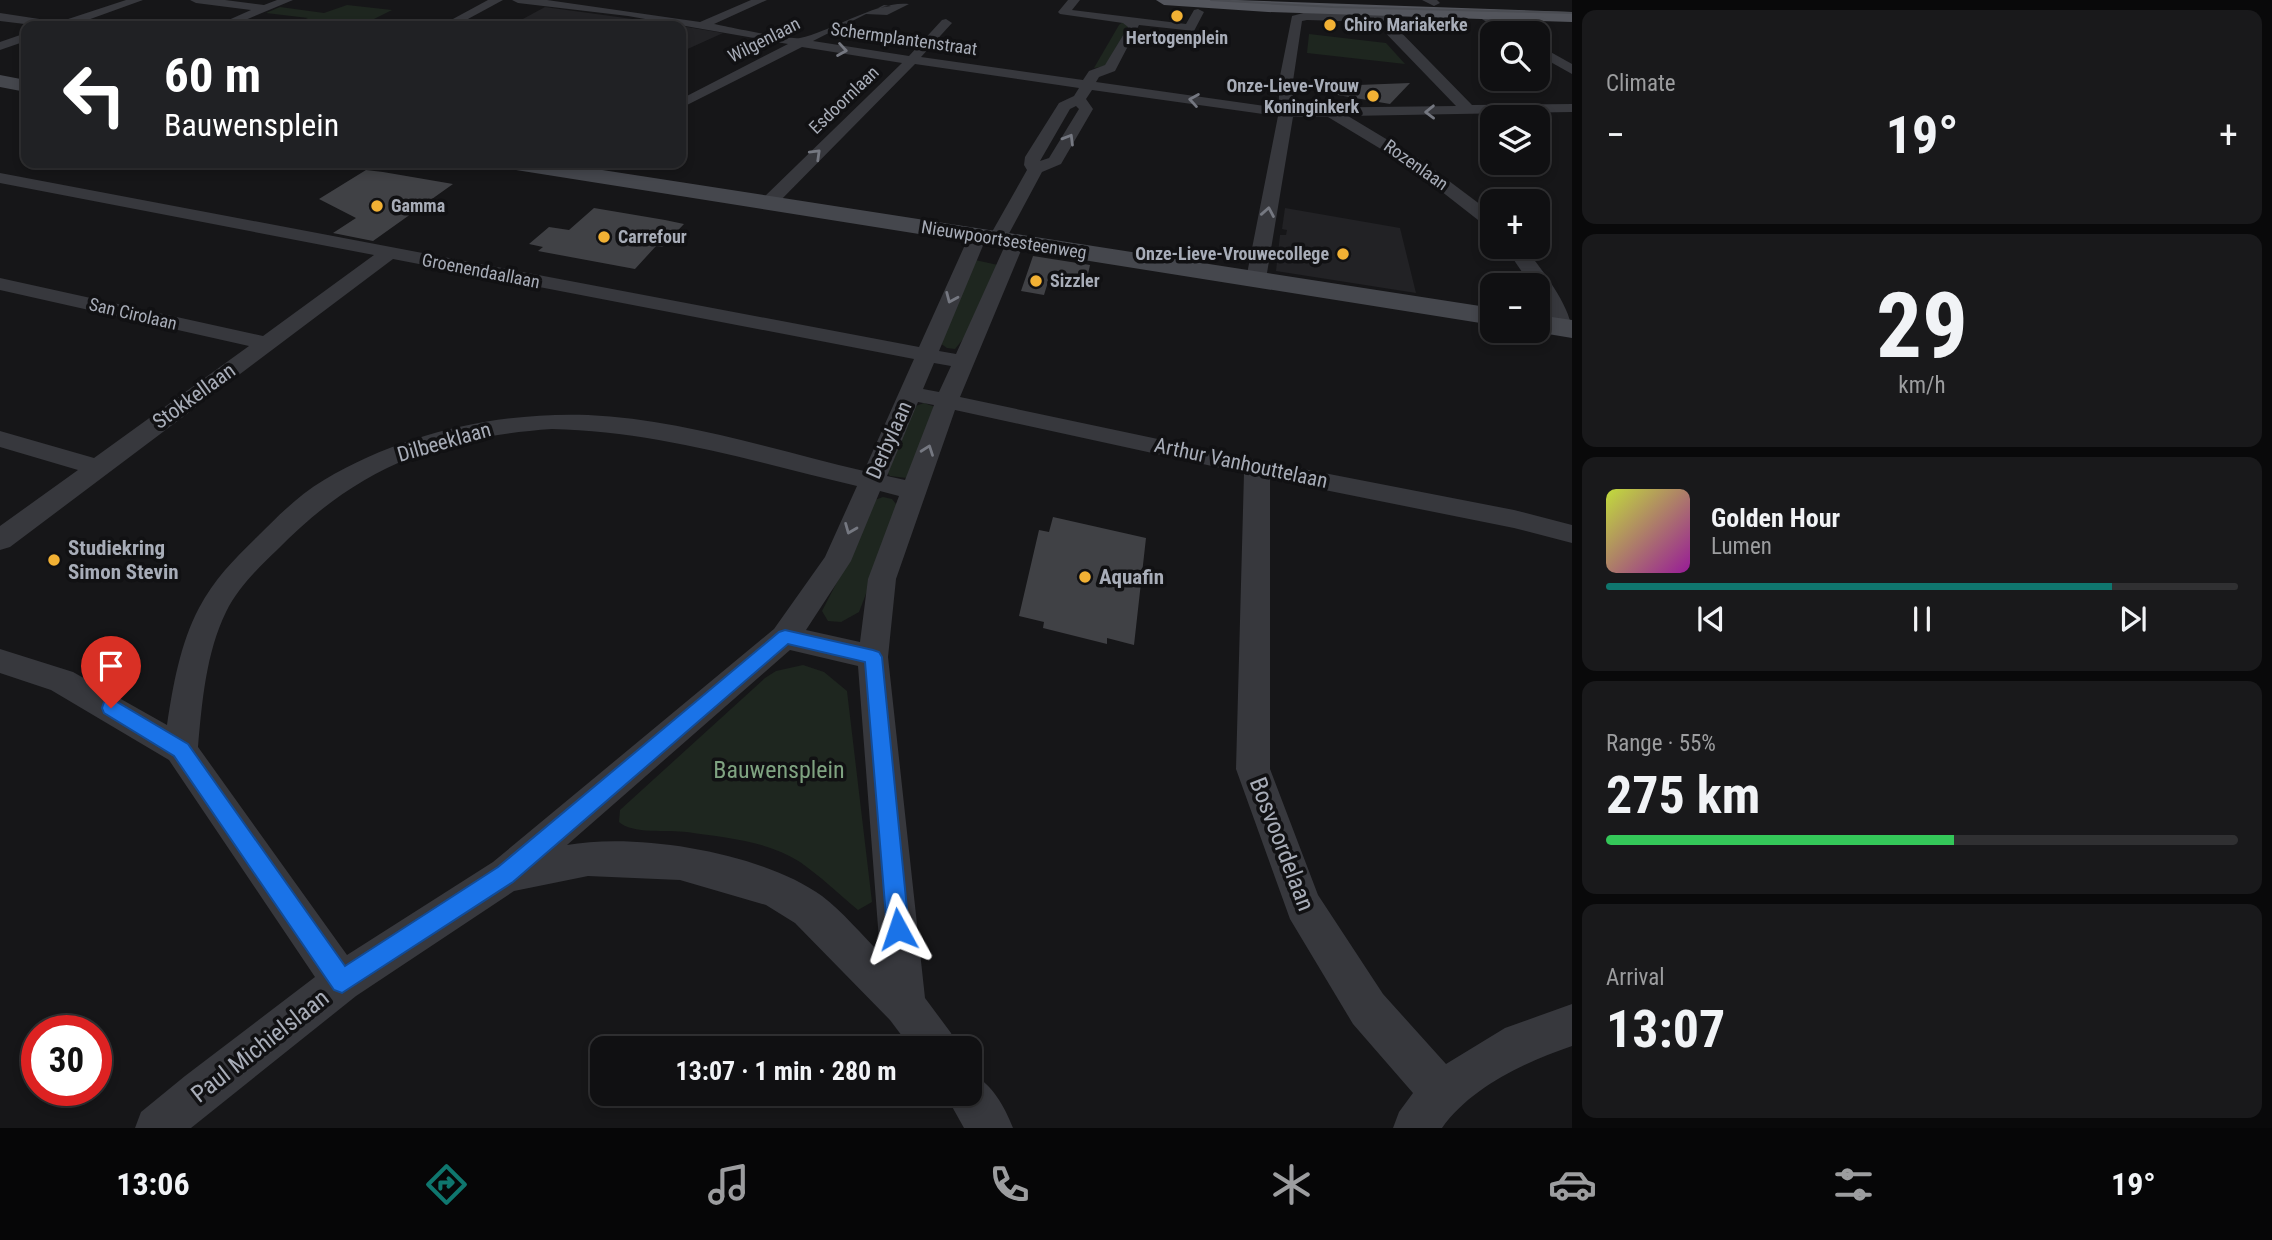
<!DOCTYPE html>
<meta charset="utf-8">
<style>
body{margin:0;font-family:"Roboto Condensed",sans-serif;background:#19191b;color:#f1f3f6;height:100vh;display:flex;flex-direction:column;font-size:26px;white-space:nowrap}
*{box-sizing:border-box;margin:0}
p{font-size:23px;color:#9c9d9f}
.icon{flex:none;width:38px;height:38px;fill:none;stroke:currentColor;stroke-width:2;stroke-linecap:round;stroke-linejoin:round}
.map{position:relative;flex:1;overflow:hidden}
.side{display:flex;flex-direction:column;gap:10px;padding:10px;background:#09090a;width:700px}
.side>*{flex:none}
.banner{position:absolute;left:21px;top:21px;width:665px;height:147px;border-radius:14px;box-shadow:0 4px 10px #0003,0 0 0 2px #303032;background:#202124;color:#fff;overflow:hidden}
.tools{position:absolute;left:1480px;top:21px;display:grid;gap:14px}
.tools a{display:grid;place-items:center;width:70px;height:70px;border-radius:14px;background:#101012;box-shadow:0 4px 10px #0003,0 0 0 2px #303032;font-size:35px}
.speed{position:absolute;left:21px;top:1015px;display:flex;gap:14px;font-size:35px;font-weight:700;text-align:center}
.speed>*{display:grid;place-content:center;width:91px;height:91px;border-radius:50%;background:#101012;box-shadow:0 4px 10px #0003,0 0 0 2px #303032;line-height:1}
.speed .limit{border:10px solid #d22;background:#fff;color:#111}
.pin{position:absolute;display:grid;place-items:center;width:60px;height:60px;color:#fff;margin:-72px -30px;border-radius:50% 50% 50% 0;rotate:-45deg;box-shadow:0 0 7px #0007}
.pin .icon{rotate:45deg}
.me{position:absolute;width:77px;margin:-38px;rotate:355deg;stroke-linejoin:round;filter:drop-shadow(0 0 5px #0008)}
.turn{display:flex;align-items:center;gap:24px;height:147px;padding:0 28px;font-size:32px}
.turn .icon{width:91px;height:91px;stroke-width:2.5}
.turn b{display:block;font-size:49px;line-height:60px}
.big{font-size:52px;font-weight:700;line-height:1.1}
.side .tile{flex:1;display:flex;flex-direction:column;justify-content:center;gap:10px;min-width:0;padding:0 24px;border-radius:14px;background:#19191b}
.side .dial{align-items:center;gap:0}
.dial b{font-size:91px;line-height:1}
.song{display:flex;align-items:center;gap:21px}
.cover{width:84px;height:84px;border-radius:10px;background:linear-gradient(135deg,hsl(70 70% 55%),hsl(300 70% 35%))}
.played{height:7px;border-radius:4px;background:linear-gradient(90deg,#0f766e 80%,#303032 80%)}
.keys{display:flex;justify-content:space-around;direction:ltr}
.heat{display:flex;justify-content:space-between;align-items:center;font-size:38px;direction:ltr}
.charge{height:10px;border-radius:5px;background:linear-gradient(90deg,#34c759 55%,#303032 0)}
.trip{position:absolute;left:590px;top:1036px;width:392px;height:70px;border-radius:14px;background:#101012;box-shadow:0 4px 10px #0003,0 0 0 2px #303032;font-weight:700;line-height:70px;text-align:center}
.tab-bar{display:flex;height:112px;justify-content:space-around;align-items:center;background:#060607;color:#9c9d9f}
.tab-bar .icon{width:49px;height:49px}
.tab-bar .on{color:#0f766e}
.tab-bar b{font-size:32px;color:#f1f3f6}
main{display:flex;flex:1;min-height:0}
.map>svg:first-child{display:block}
.built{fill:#222225}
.green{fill:#1e261f}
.building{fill:#404145}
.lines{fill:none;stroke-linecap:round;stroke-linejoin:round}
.street{fill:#37383d;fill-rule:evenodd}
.secondary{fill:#45474d;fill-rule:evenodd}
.primary{fill:#53555c;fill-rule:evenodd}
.tram{stroke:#4a4c52;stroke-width:2}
.oneway{stroke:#757881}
.route{fill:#1a73e8;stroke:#114b97;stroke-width:2}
.poi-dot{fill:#f2b134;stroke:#111113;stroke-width:2.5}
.labels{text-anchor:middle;stroke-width:7;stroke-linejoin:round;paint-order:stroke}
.far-poi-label{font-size:18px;font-weight:bold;fill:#a8adb8;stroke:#111113;text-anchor:start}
.far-street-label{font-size:18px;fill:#a8adb8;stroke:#111113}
.street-label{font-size:21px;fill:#a8adb8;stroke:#111113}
.poi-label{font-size:21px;font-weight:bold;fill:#a8adb8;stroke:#111113;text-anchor:start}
.near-park-label{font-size:24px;fill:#7fa381;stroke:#111113}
.near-street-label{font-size:24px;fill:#a8adb8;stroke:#111113}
</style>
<main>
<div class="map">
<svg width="1572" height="1128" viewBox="0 0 1572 1128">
<rect width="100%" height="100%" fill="#161618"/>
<g class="built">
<polygon points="545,7 669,24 723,33 681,52 681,26 510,26"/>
<polygon points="1285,208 1400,228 1416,293 1276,271 1280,235 1286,235 1287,230 1282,229"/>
</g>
<g class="green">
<polygon points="347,5 392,10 374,19 434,26 392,26 340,22 330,26 287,26 308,18 266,13 280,7 324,13"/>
<polygon points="1123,22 1129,25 1105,66 1094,68 1119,25"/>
<polygon points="1309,34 1386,43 1405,64 1307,53"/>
<polygon points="975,260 998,265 972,328 955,349 947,348 940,343"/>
<polygon points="924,403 935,407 907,478 890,476 887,472 913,407"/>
<polygon points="883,497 892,499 899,508 859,612 841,622 828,621 822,611 848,561 872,501"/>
<path d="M803 665 824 672 847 691 872 902 858 910C839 894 820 876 800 862 766 840 725 838 687 832 669 830 631 834 619 822L620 810 765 678 776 671Z"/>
</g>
<g class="building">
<polygon points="1410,83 1390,104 1332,94 1332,86"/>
<polygon points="366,170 383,172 453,184 373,241 333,233 356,218 319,199"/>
<polygon points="594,208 665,220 684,224 662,247 656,246 635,269 538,251 543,247 529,244 549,227 569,230"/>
<polygon points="1033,256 1090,265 1085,288 1048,282 1044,295 1021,291"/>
<polygon points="1053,517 1146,538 1134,645 1107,638 1107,644 1043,628 1044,622 1019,616 1039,530 1049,532"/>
</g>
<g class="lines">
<g class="street">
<polygon points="126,0 143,0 71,26 41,26 0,21 0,13 59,22"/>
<polygon points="190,0 225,0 264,5 277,0 293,0 231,26 215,26 251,10 196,3"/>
<polygon points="488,0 503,0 455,26 440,26"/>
<path d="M512 0H547L700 22 751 0H767L714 24C729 27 789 40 800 38 830 32 878 0 909 4L887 15 866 14 813 41 909 56 942 20 946 19 952 23 921 57 1083 80 1089 71 1105 65 1128 27 1123 23 1060 14 1058 12 1068 0H1080L1072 10 1186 24 1194 10 1198 9 1204 12 1194 31 1139 25 1115 71 1099 77 1096 82 1279 108V81L1292 16 1307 12 1368 15 1365 11 1371 8 1385 16 1472 105 1572 104V112L1348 116 1421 160 1493 214V228L1487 227 1409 166 1328 117H1293L1266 279 1256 285 1246 279 1278 116 1092 90 1086 99 1093 109 1061 164 1042 172 1006 239 997 245 988 239 1027 170 1024 165 1025 157 1059 103 1074 96 1079 88 915 64 774 207 768 208 759 203 762 199 902 63 802 47 681 108V99L788 44 628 16 518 3ZM884 5 891 6 878 8ZM1307 20 1375 22 1456 106 1293 108V81L1302 21ZM1076 106 1079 109 1049 158 1040 161 1070 109Z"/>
<polygon points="1422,0 1437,0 1440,3 1434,6"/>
<polygon points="1478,9 1516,30 1518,33 1504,33 1474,14 1472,12"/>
<polygon points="26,33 26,41 0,50 0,42"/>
<polygon points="1538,45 1572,64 1572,74 1538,55"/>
<path d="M0 173 919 347 969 236 978 231 987 236 939 351 956 354 1007 241 1016 235 1025 241 960 397 1257 460 1514 510 1572 525V543L1514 528 1270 479V769L1318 895 1383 994 1446 1064 1505 1028 1572 1004V1046C1525 1062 1471 1087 1442 1128H1393L1399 1112 1413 1093 1353 1024 1290 919 1236 769 1244 473 955 410 896 579 888 657 925 998 951 1033 957 1048H911L890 1020 795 923 766 905 680 880 588 876 514 891 356 996 191 1128H135L141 1112 185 1076 315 977 169 760 51 690 0 673V649L73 672 167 725C173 686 180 644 199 608 214 579 236 557 259 535 279 515 300 494 324 480 403 433 497 412 588 415 681 419 774 450 864 471L914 359 393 259 10 547 0 550V526L78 470 0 447V431L94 458 249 346 0 290V278L263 336 374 255 0 183ZM934 363 951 366 939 392 923 389ZM918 402 934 405 905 480 887 476ZM552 429C656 431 756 462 857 486L825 557 774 629 493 862 347 955 198 747C202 702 206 653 226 612 238 588 258 568 277 550 358 467 437 437 552 429ZM880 491 899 496 868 579 860 642 806 630 851 561ZM790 650 858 666 880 953C861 934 843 912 822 896 763 853 638 832 567 845Z"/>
<path d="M1505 247H1524C1540 267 1572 307 1572 333L1560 332 1538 298V285H1531Z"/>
<path d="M970 1073C991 1082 1005 1107 1013 1128H964L945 1094H970Z"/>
</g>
<g class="secondary">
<polygon points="0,75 26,80 26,92 0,87"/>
<polygon points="505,163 557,163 1493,308 1493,325 516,170 508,168"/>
<polygon points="1538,315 1572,320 1572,338 1530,331 1538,331"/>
</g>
<polygon class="primary" points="1156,0 1234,0 1572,12 1572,22 1268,12 1164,5"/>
<polyline class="tram" points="1211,0 1333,7 1572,13"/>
</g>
<defs><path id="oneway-chevron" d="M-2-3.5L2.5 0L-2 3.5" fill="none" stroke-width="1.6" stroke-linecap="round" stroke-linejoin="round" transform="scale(1.75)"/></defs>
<g class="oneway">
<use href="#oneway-chevron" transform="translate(842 50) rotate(9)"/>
<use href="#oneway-chevron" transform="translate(1194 100) rotate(-171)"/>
<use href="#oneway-chevron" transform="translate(1430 112) rotate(179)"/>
<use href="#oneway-chevron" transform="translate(1069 139) rotate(-59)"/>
<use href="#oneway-chevron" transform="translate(816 154) rotate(-44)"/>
<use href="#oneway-chevron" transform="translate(1268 212) rotate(-80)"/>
<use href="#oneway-chevron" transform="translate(951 298) rotate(113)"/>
<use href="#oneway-chevron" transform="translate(928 450) rotate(-70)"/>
<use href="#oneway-chevron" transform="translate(850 529) rotate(112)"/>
</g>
<polygon class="route" points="785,630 873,650 879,652 882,657 909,929 906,937 898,940 890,937 887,929 865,662 788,644 513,882 342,993 334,990 174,756 104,713 102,708 104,702 111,700 117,702 188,744 345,966 498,867 779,632"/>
<g class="poi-dot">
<circle cx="1177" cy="16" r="7"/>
<circle cx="1330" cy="25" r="7"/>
<circle cx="1373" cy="96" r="7"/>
<circle cx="377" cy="206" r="7"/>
<circle cx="604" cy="237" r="7"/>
<circle cx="1343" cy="254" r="7"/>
<circle cx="1036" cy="281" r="7"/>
<circle cx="54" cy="560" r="7"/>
<circle cx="1085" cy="577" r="7"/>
</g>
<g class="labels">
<g class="far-poi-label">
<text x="1344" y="31">Chiro Mariakerke</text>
<text x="1177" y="44" text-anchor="middle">Hertogenplein</text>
<text x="1359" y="92" text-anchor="end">Onze-Lieve-Vrouw<tspan x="1359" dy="21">Koninginkerk</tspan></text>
<text x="391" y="212">Gamma</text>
<text x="618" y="243">Carrefour</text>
<text x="1329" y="260" text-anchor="end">Onze-Lieve-Vrouwecollege</text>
<text x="1050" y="287">Sizzler</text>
</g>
<g class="far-street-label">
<text transform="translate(904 39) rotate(8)" y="6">Schermplantenstraat</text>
<text transform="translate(764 40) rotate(-27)" y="6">Wilgenlaan</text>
<text transform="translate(844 100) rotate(-44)" y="6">Esdoornlaan</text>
<text transform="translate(1416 165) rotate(35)" y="6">Rozenlaan</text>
<text transform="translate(1004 240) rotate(9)" y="6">Nieuwpoortsesteenweg</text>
<text transform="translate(481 271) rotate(11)" y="6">Groenendaallaan</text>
<text transform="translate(133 314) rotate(13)" y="6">San Cirolaan</text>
</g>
<g class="street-label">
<text transform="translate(194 396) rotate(-36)" y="7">Stokkellaan</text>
<text transform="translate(889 440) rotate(-66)" y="7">Derbylaan</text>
<text transform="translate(444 442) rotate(-16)" y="7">Dilbeeklaan</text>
<text transform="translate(1241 463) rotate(12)" y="7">Arthur Vanhouttelaan</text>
</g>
<g class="poi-label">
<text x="68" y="555">Studiekring<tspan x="68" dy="24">Simon Stevin</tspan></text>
<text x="1099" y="584">Aquafin</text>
</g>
<g class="near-park-label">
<text x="779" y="778">Bauwensplein</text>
</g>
<g class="near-street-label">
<text transform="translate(1282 844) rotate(69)" y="8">Bosvoordelaan</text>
<text transform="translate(260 1046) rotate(-38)" y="8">Paul Michielslaan</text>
</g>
</g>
</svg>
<div class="tools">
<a><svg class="icon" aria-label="search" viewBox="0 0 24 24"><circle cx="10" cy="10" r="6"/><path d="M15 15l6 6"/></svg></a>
<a><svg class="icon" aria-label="layers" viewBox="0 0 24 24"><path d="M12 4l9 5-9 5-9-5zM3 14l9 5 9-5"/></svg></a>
<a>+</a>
<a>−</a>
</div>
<div class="speed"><div class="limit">30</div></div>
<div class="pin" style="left:111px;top:708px;background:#d93025"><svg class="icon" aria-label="arrive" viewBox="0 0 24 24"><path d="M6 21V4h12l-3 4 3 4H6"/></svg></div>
<svg class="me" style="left:898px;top:929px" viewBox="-20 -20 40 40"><path d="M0-17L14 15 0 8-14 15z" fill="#1a73e8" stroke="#fff" stroke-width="4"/></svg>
<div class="trip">13:07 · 1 min · 280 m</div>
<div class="banner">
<div class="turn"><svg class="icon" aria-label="left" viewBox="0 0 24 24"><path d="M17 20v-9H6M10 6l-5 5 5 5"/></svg><div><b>60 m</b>Bauwensplein</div></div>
</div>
</div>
<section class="side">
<div class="tile"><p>Climate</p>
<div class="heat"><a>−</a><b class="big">19°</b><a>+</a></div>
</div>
<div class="tile dial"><b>29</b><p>km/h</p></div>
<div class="tile">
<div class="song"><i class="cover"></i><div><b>Golden Hour</b><p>Lumen</p></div></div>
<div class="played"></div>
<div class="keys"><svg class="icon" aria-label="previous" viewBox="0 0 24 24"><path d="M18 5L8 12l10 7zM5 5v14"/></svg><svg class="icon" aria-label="pause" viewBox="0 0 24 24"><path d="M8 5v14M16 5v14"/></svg><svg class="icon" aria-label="next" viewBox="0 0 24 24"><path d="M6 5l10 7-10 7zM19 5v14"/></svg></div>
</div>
<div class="tile"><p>Range · 55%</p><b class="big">275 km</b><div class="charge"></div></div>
<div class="tile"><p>Arrival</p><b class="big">13:07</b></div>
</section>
</main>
<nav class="tab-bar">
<b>13:06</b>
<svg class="icon on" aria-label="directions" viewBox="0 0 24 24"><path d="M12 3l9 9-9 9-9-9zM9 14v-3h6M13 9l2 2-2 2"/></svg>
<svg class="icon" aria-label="music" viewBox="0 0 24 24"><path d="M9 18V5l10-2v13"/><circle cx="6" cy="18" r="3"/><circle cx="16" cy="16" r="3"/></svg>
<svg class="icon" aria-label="phone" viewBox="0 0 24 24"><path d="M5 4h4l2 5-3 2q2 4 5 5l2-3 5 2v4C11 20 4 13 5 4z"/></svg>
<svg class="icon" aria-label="climate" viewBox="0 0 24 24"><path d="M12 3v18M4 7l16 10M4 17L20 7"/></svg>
<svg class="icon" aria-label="car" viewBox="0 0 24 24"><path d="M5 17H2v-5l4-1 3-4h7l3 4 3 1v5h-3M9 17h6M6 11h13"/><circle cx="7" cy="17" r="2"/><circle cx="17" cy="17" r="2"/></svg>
<svg class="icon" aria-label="filters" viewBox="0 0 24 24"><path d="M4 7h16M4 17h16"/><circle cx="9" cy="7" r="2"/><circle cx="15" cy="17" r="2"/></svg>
<b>19°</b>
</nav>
